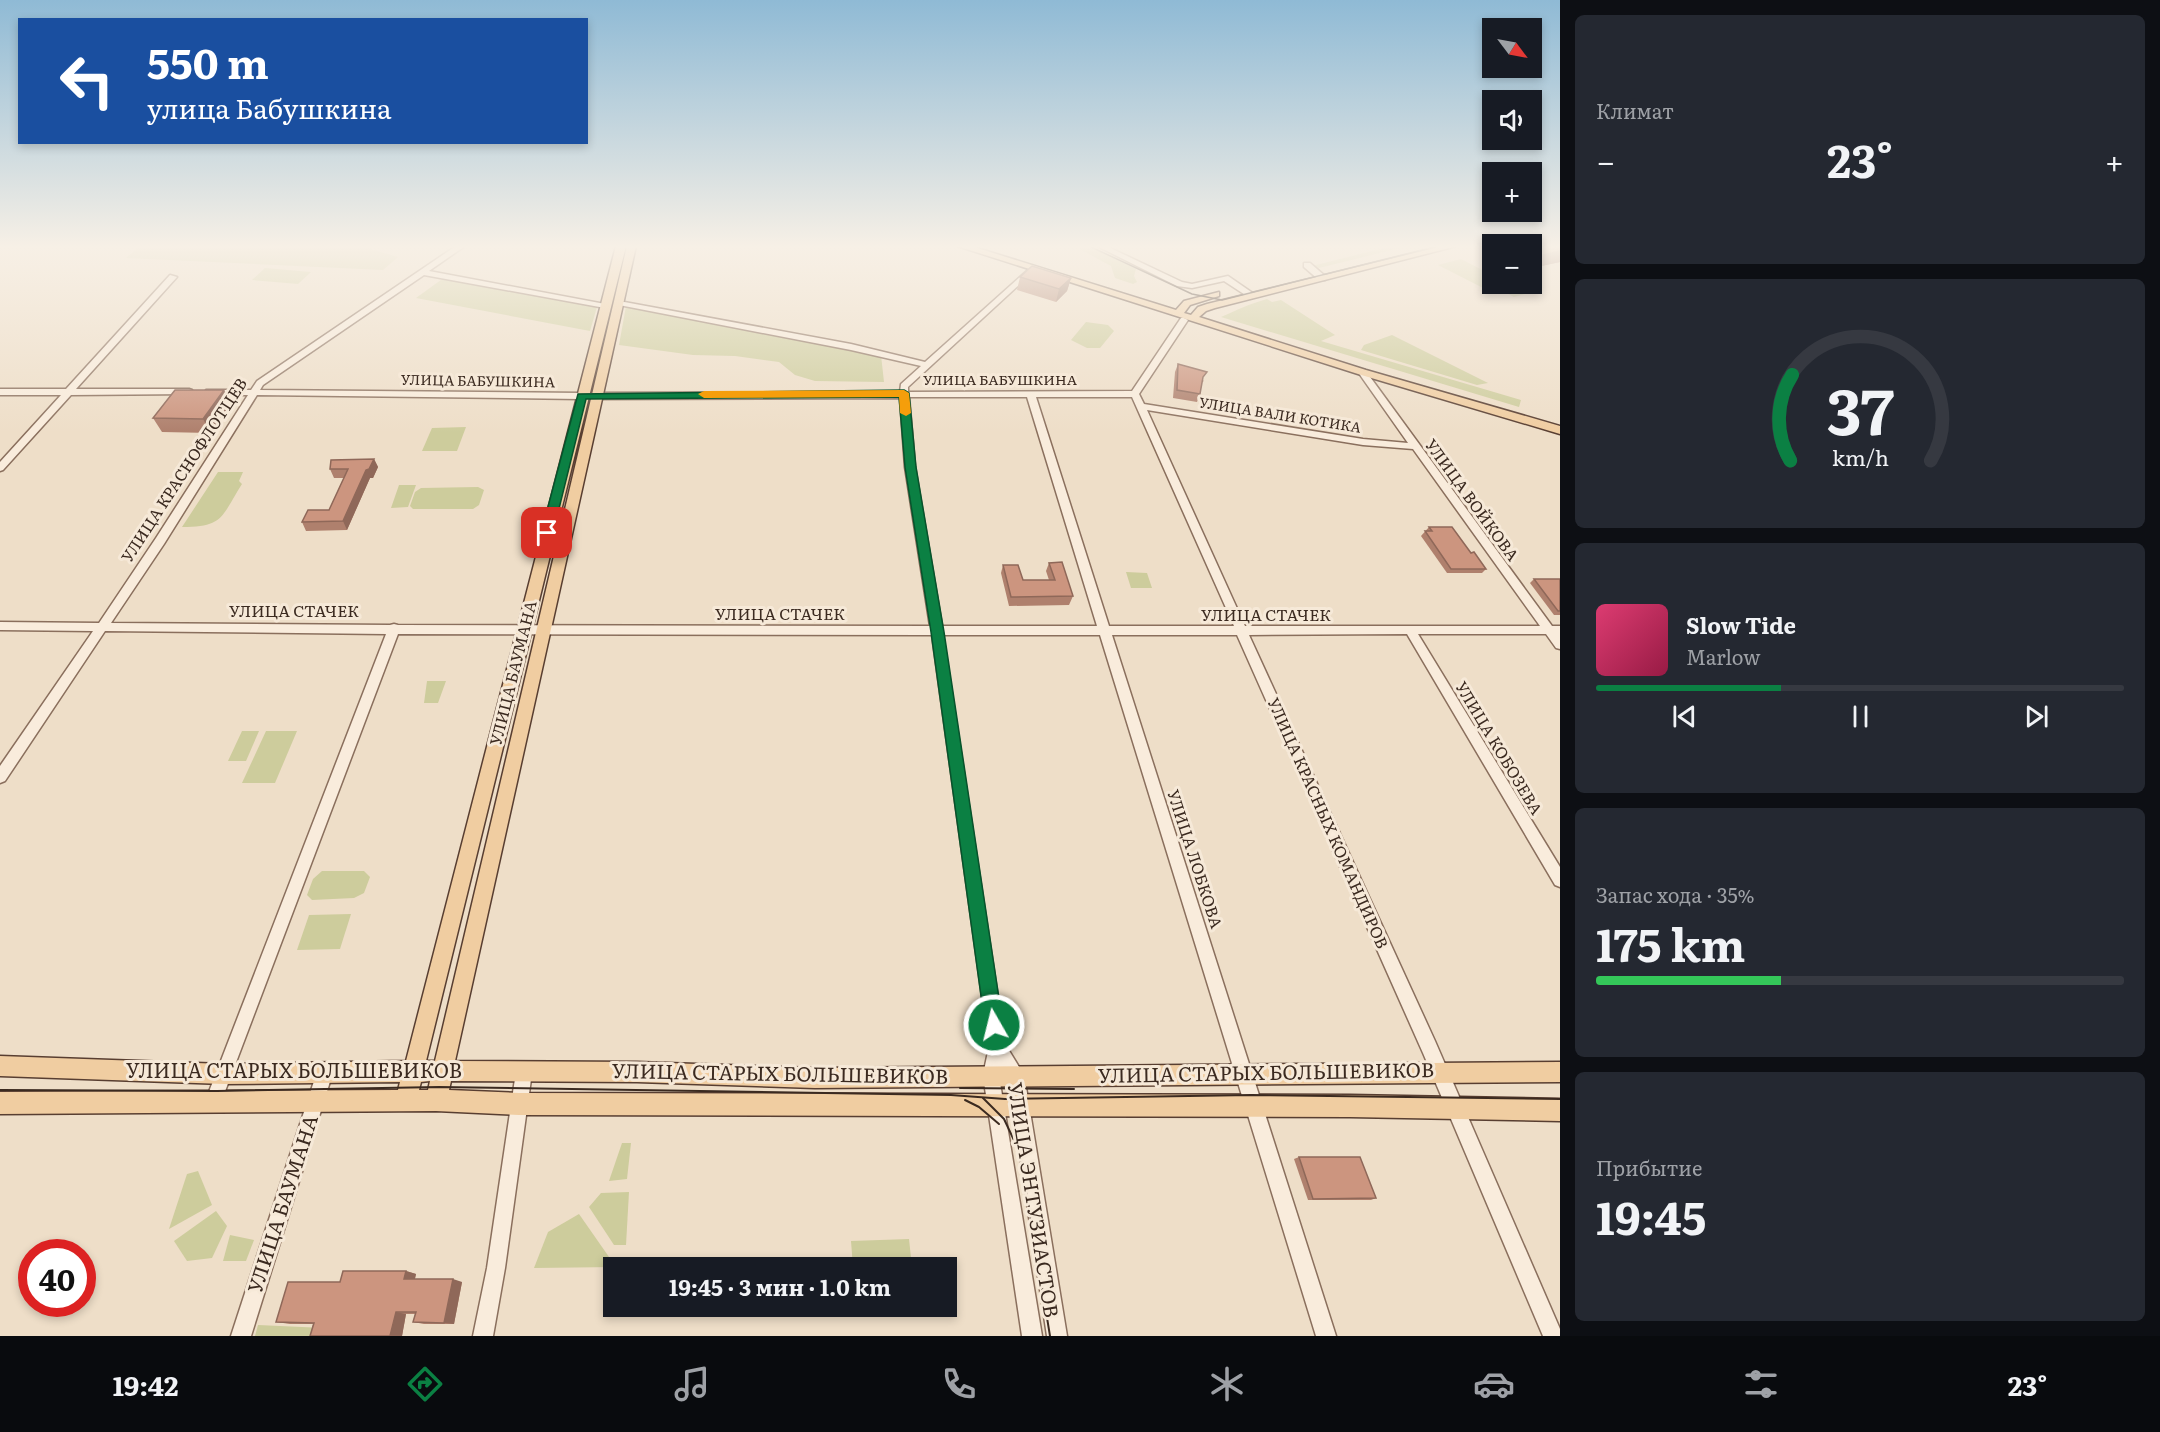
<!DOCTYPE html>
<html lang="ru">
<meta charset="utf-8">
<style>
body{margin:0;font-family:Literata,serif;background:#242831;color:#f1f3f6;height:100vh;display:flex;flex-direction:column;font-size:22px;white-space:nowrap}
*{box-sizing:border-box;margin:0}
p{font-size:20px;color:#9ea1a6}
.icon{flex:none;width:33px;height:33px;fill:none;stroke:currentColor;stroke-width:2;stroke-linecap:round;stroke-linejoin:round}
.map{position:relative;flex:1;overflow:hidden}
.details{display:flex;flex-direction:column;gap:15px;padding:15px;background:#0d0f14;width:600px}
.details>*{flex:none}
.hud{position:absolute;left:18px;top:18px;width:570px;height:126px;border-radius:0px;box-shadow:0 3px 9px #0003;background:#1a4fa0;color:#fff;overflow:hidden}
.needle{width:39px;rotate:122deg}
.buttons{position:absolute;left:1482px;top:18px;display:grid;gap:12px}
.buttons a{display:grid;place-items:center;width:60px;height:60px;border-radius:0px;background:#171b24;box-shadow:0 3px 9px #0003;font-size:30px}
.speed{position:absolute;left:18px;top:1239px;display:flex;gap:12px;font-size:30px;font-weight:700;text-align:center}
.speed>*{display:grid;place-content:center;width:78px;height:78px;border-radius:50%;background:#171b24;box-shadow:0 3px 9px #0003;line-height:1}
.speed .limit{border:9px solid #d22;background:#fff;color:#111}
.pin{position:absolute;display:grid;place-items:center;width:51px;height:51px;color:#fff;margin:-26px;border-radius:12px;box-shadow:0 3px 9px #0006}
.me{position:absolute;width:66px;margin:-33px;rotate:352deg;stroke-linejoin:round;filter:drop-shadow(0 0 4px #0008)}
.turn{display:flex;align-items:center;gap:21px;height:126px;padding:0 30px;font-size:27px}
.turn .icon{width:78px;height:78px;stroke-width:2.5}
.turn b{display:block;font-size:42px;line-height:51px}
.big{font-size:45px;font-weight:700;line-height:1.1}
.details .widget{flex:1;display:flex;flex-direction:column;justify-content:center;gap:9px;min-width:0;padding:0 21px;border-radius:9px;background:#242831}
.details .dial{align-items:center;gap:0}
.dial svg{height:156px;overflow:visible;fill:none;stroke:#363941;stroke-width:7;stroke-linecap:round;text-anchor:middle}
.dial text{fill:#f1f3f6;stroke:none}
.song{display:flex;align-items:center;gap:18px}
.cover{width:72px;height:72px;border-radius:9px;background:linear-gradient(135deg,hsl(340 70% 55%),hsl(340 70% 35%))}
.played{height:6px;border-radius:3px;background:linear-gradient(90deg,#0b8043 35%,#363941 35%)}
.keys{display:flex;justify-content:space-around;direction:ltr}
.heat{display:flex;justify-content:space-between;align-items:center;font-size:33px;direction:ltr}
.charge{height:9px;border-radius:4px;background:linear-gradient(90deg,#34c759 35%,#363941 0)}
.trip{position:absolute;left:603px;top:1257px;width:354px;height:60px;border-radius:0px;background:#171b24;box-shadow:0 3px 9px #0003;font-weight:700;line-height:60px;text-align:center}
.menu{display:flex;height:96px;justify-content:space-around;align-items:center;background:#090b0e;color:#9ea1a6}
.menu .icon{width:42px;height:42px}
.menu .current{color:#0b8043}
.menu b{font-size:27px;color:#f1f3f6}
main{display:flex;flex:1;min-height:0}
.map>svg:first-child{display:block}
.green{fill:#cdcc9c}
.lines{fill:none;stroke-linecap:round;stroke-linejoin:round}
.minor-casing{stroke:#8a6f5d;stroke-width:3}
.major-casing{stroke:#583e31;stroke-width:3}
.minor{fill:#f9ecdc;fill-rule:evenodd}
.major{fill:#f0cda1;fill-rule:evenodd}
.tram-far1{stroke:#3b2a20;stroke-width:1.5}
.tram{stroke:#3b2a20;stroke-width:2}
.wall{fill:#af806d}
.shaded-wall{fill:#8f6859}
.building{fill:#cc957f;stroke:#8f6859;stroke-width:1.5}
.route{fill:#0b8043;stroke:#07532c;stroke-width:1.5}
.slow{fill:#f59e0b}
.labels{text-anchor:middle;stroke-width:6;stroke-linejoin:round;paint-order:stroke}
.far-street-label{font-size:14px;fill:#3b2a20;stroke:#f6e9d8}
.street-label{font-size:16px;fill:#3b2a20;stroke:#f6e9d8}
.near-street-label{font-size:20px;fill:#3b2a20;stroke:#f6e9d8}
</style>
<main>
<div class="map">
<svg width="1560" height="1336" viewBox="0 0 1560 1336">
<rect width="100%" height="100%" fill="#eedec8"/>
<g class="green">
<path d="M140 246H360L398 257 383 270C297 266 211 262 126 258Z"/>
<polygon points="1074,246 1090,246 1136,269 1134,276 1137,282 1133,284 1115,278 1111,266"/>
<polygon points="1392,246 1404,247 1319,268 1312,266"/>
<polygon points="1461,259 1492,275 1492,284 1513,286 1522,284 1536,291 1514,297 1497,288 1487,290 1438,265"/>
<polygon points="265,268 311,272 298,284 252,280"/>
<polygon points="445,277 597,307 590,331 416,298"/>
<path d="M1267 299 1272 302 1281 300 1335 335 1321 341 1521 400 1519 407 1221 317C1237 310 1249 304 1267 299Z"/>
<polygon points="626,306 881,355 884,382 815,381 795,375 779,362 735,356 693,355 619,345"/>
<polygon points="1086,322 1108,325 1114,331 1100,348 1087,348 1071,340"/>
<polygon points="1392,335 1488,383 1477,385 1361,350 1364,345"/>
<polygon points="466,427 457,451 422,451 432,428"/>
<path d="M218 472H243L239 481 242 484C221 517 224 527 182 527Z"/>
<polygon points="399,485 416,485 408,507 391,508"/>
<polygon points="478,487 484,490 479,505 473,509 413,509 410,506 415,492 421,488"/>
<polygon points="1126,572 1147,573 1152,588 1131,588"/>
<polygon points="427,681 446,681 438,703 424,703"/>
<polygon points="242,731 259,731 246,761 228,761"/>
<polygon points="266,731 297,731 275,783 242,783"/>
<polygon points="322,871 364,871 370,877 364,893 354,898 312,900 307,895 313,879"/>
<polygon points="351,914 340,949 297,950 309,915"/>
<polygon points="622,1143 631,1143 627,1179 609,1181"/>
<polygon points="198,1171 212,1205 169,1229 187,1174"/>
<polygon points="629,1192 626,1245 614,1245 589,1207 601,1193"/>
<polygon points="216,1211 227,1226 212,1258 187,1261 174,1241"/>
<polygon points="579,1214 616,1267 534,1268 548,1232"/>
<polygon points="230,1235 254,1240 246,1261 223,1261"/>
<polygon points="909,1239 912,1267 853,1267 851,1241"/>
<polygon points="258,1325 324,1328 322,1336 255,1336"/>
</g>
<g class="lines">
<defs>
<g id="minor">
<path d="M456 246H465L429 271 605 304 609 306 605 308 424 275 263 385 260 390 581 393 900 392 901 384 921 366 851 350 619 305 615 303 619 301 851 344 925 362 1030 268H1033V272L908 387V392L1132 391 1181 318H1184L1188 320 1139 394 1144 404 1363 439 1408 443 1358 372 1365 370 1552 626H1560V649L1556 648 1546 634H1418L1560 867V887L1555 885 1407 634 1249 635 1435 1041 1560 1329V1336H1543L1423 1053 1237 635H1112L1336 1336H1316L1100 635H943L1005 1044 1024 1075 1067 1336H1047L1008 1078 1001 1067 999 1075 1001 1089 1042 1336H1022L983 1075 989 1047 932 635 398 634 221 1102 219 1108 213 1110 207 1108 205 1102 386 634 105 631 5 781 0 783V766L93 631 0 630V622L99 623 156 538 248 395H209L206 394V390H251L257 381ZM257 395 581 399 900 398 905 467 930 626 398 625 394 624 390 625 111 623 164 544ZM909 397H1027L1097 626H942L915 467ZM1036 397H1132L1234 626H1109ZM1147 410 1363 445 1413 449 1540 626H1245Z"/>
<polygon points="1097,246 1106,246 1182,282 1192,284 1228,276 1257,296 1250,298 1224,281 1192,288 1177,286"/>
<polygon points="1304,263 1310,263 1325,276 1325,280 1319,280 1304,267"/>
<polygon points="170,275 177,277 76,389 189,389 192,390 192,394 71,395 3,470 0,471 0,462 61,395 0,395 0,389 66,389"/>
<polygon points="325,1064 331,1066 333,1072 251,1336 231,1336 317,1072 319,1066"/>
<polygon points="524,1064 530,1066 532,1072 505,1268 493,1336 473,1336 487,1268 516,1072 518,1066"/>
</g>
<g id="major">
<path d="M616 246H626L426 1061H435L627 246H636L455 1061 637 1062 815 1068 1560 1062V1082L815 1088 637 1082 451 1081 449 1090 519 1093 1350 1095 1560 1099V1121L1350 1117 519 1115 436 1111 0 1114V1092L398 1090 400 1082 224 1084 0 1076V1056L224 1064 406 1061ZM430 1081 428 1090H419L421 1082Z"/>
<polygon points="957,246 971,246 1176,310 1184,301 1219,292 1219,296 1190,305 1184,313 1191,315 1198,307 1207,304 1443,246 1457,246 1215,308 1206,311 1199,317 1366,370 1560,426 1560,434 1358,374"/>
</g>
</defs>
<use href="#minor" class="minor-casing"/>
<use href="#major" class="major-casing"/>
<use href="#minor" class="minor"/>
<use href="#major" class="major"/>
<polyline class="tram-far1" points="1089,246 1192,294 1222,300 1438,246"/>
<g class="tram">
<polyline points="960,1088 1074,1089"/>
<polyline points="0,1090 217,1091 439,1087 951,1095 1005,1099 1251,1095 1560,1099"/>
<polyline points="983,1098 1004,1119 1020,1153 1050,1336"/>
<polyline points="965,1100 979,1107 999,1124"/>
</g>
</g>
<g class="wall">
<polygon points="1532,246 1560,246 1560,262 1532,268"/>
<polygon points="1020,277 1071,278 1067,291 1056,302 1017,290"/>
<polygon points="1178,364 1204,381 1202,382 1200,394 1197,402 1173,398 1175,372"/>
<polygon points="231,403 211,433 162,432 153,418"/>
<polygon points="374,459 378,467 373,478 370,478 347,530 306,531 302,522 329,510 344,478 334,478 330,469"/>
<polygon points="1429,527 1471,553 1486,569 1482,573 1447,573 1421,536"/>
<polygon points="1049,563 1073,596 1069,605 1009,606 1001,573 1003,565 1023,580 1049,580 1046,571"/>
<polygon points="1534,579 1560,579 1560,615 1554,615 1530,583"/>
<polygon points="1299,1157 1376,1198 1371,1200 1308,1200 1294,1159"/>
<polygon points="406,1271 416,1274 415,1279 462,1282 454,1324 424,1324 413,1322 415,1314 406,1314 402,1336 310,1336 313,1324 290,1324 276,1322 340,1282"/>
</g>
<g class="shaded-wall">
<polygon points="1560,251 1560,262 1532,268 1539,256"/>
<polygon points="1071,278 1067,291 1056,302 1059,289"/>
<polygon points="224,390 231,403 211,433 203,419"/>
<polygon points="374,459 378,467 373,478 370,478 347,530 343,521 366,470"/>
<polygon points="406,1271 416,1274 414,1282 404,1279"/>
<polygon points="453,1279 462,1282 454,1324 444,1323"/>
<polygon points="396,1312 406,1314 402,1336 390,1336"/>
</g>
<g class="building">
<polygon points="1532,246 1560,246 1560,251 1539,256 1532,253"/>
<polygon points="1032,266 1071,278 1059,289 1020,277"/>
<polygon points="1178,364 1207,372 1203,377 1200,394 1177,390"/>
<polygon points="175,390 224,390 203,419 153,418"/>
<polygon points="374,459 369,469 366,470 343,521 302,522 308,510 329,510 348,469 330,469 331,460"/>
<polygon points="1429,527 1452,527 1471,553 1474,552 1486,569 1451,569 1425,531 1432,531"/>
<polygon points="1062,562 1073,596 1011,597 1003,565 1018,565 1023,580 1055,580 1049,563"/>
<polygon points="1534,579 1560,579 1560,611 1558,611"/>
<polygon points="1299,1157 1360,1157 1376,1198 1313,1199"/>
<polygon points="343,1271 406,1271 404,1279 453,1279 444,1323 413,1322 416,1312 396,1312 390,1336 310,1336 314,1323 276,1322 288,1282 340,1282"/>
</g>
<linearGradient id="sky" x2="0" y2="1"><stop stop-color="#8fbad5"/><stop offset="0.57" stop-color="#f7f0e6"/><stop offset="1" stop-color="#f7f0e6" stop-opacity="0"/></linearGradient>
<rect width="1560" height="433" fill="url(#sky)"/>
<polygon class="route" points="904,390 909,393 916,467 944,632 1003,1025 1000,1032 994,1034 987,1032 985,1025 931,632 905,467 899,397 586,399 553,533 547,537 541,533 578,394"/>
<polygon class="slow" points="904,390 909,393 911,413 906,416 900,413 899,397 704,398 698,394 704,391"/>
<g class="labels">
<g class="far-street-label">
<text x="1000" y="385">УЛИЦА БАБУШКИНА</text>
<text transform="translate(478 381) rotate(1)" y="5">УЛИЦА БАБУШКИНА</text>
<text transform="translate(1280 415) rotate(9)" y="5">УЛИЦА ВАЛИ КОТИКА</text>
</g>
<g class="street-label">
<text transform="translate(184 470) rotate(-57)" y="6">УЛИЦА КРАСНОФЛОТЦЕВ</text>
<text transform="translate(1472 500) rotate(54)" y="6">УЛИЦА ВОЙКОВА</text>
<text x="294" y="617">УЛИЦА СТАЧЕК</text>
<text x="780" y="620">УЛИЦА СТАЧЕК</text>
<text x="1266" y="621">УЛИЦА СТАЧЕК</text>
<text transform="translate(513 673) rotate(-76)" y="6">УЛИЦА БАУМАНА</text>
<text transform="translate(1499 748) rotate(59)" y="6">УЛИЦА КОБОЗЕВА</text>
<text transform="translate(1328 823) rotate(66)" y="6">УЛИЦА КРАСНЫХ КОМАНДИРОВ</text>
<text transform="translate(1195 859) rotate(72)" y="6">УЛИЦА ЛОБКОВА</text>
</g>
<g class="near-street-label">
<text x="294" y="1078">УЛИЦА СТАРЫХ БОЛЬШЕВИКОВ</text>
<text transform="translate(1266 1073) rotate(-1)" y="7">УЛИЦА СТАРЫХ БОЛЬШЕВИКОВ</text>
<text transform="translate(780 1074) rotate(1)" y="7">УЛИЦА СТАРЫХ БОЛЬШЕВИКОВ</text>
<text transform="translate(1033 1200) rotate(81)" y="7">УЛИЦА ЭНТУЗИАСТОВ</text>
<text transform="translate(283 1204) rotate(-72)" y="7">УЛИЦА БАУМАНА</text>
</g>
</g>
</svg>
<div class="buttons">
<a><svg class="needle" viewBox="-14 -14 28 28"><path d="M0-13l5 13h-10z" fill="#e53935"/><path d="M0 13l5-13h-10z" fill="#9ea1a6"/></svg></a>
<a><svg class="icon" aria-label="sound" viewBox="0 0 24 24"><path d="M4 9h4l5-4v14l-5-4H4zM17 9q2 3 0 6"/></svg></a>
<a>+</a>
<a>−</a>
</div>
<div class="speed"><div class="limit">40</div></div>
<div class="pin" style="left:547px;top:533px;background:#d93025"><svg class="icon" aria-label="arrive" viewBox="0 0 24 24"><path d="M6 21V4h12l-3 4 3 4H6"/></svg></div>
<svg class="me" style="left:994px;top:1025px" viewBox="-20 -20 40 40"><circle r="17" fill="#0b8043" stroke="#fff" stroke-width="3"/><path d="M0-11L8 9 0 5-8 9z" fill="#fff"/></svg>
<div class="trip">19:45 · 3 мин · 1.0 km</div>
<div class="hud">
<div class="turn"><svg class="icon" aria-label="left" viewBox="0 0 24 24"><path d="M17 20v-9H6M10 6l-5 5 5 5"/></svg><div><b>550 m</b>улица Бабушкина</div></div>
</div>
</div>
<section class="details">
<div class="widget"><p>Климат</p>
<div class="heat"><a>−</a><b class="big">23°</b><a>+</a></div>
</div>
<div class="widget dial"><svg viewBox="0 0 100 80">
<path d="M14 69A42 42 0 1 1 86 69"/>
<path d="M14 69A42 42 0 0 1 15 25" stroke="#0b8043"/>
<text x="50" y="56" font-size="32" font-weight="700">37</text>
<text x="50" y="72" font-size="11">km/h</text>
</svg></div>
<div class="widget">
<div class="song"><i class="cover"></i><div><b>Slow Tide</b><p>Marlow</p></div></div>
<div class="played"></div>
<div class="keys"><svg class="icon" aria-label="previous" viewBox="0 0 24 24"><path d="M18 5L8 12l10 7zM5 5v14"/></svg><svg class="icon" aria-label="pause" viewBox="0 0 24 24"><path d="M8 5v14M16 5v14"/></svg><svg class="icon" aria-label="next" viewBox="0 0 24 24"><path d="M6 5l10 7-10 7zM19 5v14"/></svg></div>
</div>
<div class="widget"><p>Запас хода · 35%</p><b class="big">175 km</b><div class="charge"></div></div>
<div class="widget"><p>Прибытие</p><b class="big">19:45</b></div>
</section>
</main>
<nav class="menu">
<b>19:42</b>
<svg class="icon current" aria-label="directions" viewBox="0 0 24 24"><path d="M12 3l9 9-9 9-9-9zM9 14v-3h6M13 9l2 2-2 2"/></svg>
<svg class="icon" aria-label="music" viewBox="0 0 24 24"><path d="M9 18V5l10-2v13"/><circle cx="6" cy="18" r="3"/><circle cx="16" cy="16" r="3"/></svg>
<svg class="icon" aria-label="phone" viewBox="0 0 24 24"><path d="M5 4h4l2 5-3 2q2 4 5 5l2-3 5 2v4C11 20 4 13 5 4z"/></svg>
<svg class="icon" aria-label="climate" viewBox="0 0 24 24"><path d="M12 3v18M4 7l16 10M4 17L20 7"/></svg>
<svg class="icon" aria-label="car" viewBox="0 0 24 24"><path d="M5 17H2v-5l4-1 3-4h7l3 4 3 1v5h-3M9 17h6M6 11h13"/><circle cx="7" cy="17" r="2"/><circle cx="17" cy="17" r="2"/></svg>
<svg class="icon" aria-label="filters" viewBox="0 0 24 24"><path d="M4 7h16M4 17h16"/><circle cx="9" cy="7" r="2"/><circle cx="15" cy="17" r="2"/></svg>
<b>23°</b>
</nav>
